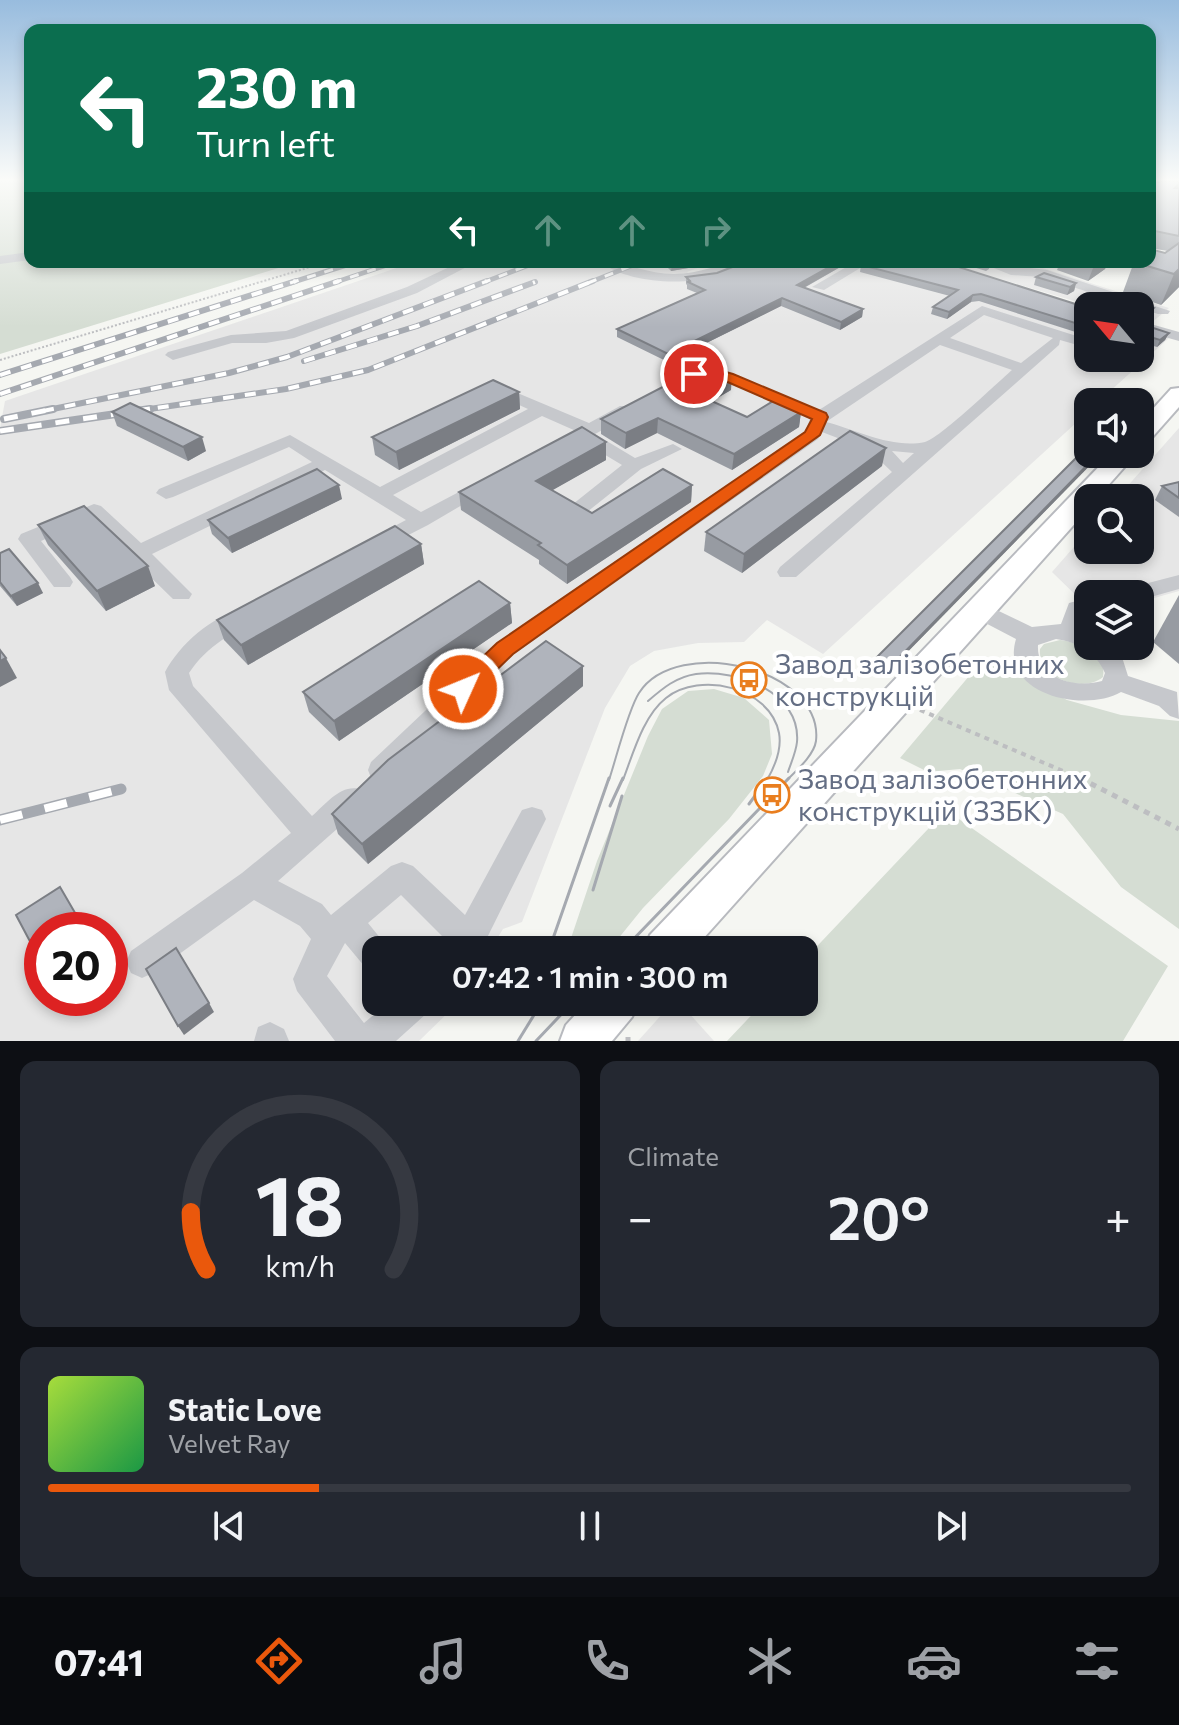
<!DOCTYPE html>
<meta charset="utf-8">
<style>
body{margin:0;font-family:Commissioner,sans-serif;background:#242831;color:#f1f3f6;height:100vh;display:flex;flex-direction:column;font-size:30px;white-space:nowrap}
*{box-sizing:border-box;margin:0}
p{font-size:26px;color:#9ea1a6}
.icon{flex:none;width:44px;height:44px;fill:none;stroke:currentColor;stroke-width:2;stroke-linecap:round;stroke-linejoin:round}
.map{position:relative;height:1041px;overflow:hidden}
.sheet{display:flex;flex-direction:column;gap:20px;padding:20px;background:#0d0f14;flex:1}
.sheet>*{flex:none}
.hud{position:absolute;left:24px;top:24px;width:1132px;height:244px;border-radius:16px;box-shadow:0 4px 12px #0003;background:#0b6e4f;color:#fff;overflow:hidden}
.needle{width:52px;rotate:299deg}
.buttons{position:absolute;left:1074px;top:292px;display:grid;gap:16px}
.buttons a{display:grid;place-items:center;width:80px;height:80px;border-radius:16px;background:#171b24;box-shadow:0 4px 12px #0003;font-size:40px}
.speed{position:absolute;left:24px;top:912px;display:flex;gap:16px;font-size:40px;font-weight:700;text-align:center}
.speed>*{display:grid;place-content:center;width:104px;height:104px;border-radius:50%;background:#171b24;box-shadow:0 4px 12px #0003;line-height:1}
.speed .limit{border:12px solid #d22;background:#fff;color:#111}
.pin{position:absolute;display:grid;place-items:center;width:68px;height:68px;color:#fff;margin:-34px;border:4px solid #fff;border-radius:50%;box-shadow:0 2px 8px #0007}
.me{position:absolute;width:88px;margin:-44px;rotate:46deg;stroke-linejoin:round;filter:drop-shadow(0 0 6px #0008)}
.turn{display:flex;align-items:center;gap:28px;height:168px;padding:0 40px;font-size:36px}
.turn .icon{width:104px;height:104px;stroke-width:2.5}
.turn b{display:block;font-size:56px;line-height:68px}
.lanes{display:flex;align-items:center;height:76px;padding:0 40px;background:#0003;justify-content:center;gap:40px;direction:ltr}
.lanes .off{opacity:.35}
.big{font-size:60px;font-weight:600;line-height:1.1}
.sheet .tile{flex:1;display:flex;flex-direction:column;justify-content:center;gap:12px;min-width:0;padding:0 28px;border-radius:16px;background:#242831}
.sheet .dial{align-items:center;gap:0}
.dial svg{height:208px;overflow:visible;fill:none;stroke:#363941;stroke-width:7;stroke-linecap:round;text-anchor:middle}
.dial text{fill:#f1f3f6;stroke:none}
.song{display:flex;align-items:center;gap:24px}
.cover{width:96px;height:96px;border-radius:12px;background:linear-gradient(135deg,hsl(80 70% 55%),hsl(140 70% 35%))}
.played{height:8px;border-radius:4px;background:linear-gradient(90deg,#ea580c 25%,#363941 25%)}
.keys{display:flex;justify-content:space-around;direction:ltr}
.heat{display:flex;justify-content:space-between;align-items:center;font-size:44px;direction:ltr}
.sheet .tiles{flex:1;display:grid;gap:20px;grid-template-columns:1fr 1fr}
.tile:last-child{grid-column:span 2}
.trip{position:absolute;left:362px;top:936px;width:456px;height:80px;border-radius:16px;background:#171b24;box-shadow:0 4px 12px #0003;font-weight:600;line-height:80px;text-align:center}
.menu{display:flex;height:128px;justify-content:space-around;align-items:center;background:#090b0e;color:#9ea1a6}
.menu .icon{width:56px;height:56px}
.menu .selected{color:#ea580c}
.menu b{font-size:36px;color:#f1f3f6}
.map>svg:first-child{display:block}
.built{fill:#e6e6e6;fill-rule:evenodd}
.green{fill:#d5ddd3}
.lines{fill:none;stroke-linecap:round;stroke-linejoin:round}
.major-casing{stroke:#b8babf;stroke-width:4}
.path-far2{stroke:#bdbec1;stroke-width:2;stroke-dasharray:2 2;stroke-linecap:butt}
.path-far1{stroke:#bdbec1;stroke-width:4;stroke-dasharray:5 5;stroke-linecap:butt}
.path{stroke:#bdbec1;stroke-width:5;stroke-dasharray:6 6;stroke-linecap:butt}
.minor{fill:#c6c8cc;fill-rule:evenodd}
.major{fill:#fff;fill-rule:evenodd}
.tram-far1{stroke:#a5a9b0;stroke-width:2}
.tram{stroke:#a5a9b0;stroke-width:3}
.rail-far3-casing{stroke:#a5a9b0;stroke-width:5}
.rail-far2-casing{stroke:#a5a9b0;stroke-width:6}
.rail-far1-casing{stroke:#a5a9b0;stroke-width:8}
.rail-casing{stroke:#a5a9b0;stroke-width:11}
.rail-far3{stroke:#fff;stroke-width:3;stroke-dasharray:9;stroke-linecap:butt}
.rail-far2{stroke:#fff;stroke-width:4;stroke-dasharray:11;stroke-linecap:butt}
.rail-far1{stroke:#fff;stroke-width:5;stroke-dasharray:14;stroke-linecap:butt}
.rail{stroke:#fff;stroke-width:8;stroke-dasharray:23;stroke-linecap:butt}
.wall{fill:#979ba2}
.shaded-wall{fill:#7b7e84}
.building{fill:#b0b4bc;stroke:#7b7e84;stroke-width:2}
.route{fill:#ea580c;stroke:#983908;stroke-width:2}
.labels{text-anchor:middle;stroke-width:8;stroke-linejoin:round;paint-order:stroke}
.near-poi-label{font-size:28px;fill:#646e84;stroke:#fff;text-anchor:start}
</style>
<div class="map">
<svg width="1179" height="1041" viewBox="0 0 1179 1041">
<rect width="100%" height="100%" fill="#f5f6f2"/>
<g class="built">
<path d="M414 262H713L687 272 702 286 752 262H924L1088 312V358H1140V333L1169 338 1098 402H1088V412L823 654 767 620 744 642 698 643 654 651 630 666 605 708 522 922 503 929 490 950H376V1002H459L419 1041H0V428L5 401ZM42 930H110V998H42Z"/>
<polygon points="943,262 1024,262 1169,308 1150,324 1140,321 1140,306 1091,306"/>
<polygon points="1179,428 1179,591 1140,602 1140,594 1088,594 1088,607 1052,572 1088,531 1088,550 1140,550 1140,498 1117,498"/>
<polygon points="673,1002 679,1002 714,1041 638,1041"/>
</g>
<g class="green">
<polygon points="0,181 30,181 30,262 298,262 0,354"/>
<path d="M1060 640C1079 642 1107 654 1103 677 1083 694 1037 678 1040 649L1044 644Z"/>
<polygon points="986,656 1067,700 1121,715 1179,721 1179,929 1121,887 1063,814 960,769 928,772 900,758"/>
<polygon points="714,689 744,698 769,720 772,754 763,776 729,819 643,908 609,950 567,950 597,861 648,736 662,709 688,691"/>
<polygon points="946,810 1168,966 1123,1041 727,1041 764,1002 804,1002 804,960"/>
</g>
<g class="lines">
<defs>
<g id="major">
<polygon points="1179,388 1179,407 1148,442 1140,444 1140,423 1171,389"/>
<polygon points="1111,454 1136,454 1097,498 1088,498 1088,509 693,950 644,950 650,935"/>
<polygon points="587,1002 639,1002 632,1017 612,1041 560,1041 566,1025"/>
</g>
</defs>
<use href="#major" class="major-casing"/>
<polyline class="path-far2" points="0,360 327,262"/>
<polyline class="path-far1" points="920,710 1084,780"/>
<g class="path">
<polyline points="1080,778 1179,829"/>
<polyline points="628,1037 628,1041"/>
</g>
<g class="minor">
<polygon points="30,252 30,260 0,264 0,256"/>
<polygon points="460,262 476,262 417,293 294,338 266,343 232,343 173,360 165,355 168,352 231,335 286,331 407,287"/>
<path d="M601 262C626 262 648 274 674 274 700 274 722 262 747 262 715 288 633 288 601 262Z"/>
<polygon points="855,262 870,262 824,290 812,287"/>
<polygon points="956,262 972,262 959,271 949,271 949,265"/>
<polygon points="979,262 1047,270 1170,311 1168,314 1158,314 1041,277 1011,275"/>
<path d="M982 306 1086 339 1088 343 1081 346 1060 340 1059 345 796 577H780L777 572 780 567 892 472 869 450 822 432 818 439 513 655 391 778 381 781 371 778 368 770 371 762 497 643 805 432 810 419 722 380 702 375V369L734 374 819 410ZM984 315 1053 338 1021 363 950 338ZM940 345 1012 370C997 383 939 439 925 442 892 449 857 430 826 422ZM892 451 914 453 903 463Z"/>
<polygon points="1140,321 1179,332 1179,341 1140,330"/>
<polygon points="496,384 589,423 620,406 632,406 634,410 632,414 595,434 635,458 673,444 682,449 641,469 582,516 575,518 565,512 568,508 622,465 582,441 566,448 560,447 557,443 576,431 542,416 393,495 421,512 474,484 481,482 491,488 428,525 379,550 369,543 372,538 406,520 325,470 152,554 192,594 189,599 173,599 91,519 41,541 70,577 73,582 70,587 54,587 18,539 21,534 94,504 101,506 141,543 312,462 289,447 173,497 166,499 156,493 159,489 290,435 380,487 528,409 490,392 490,386"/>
<polygon points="1179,575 1179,589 1140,600 1140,594 1122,594 1125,589"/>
<path d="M1088 598V614L1083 629 1088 631V646H1113L1122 657 1128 676 1177 692 1179 719 1170 716 1159 706 1121 692C1085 713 999 695 1016 639L972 616 969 610 972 604 980 602 1032 627 1061 624 1069 603ZM1056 639C1078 642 1096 652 1105 673L1102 681C1075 689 1036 678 1038 645Z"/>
<path d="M242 609 250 611 253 617C247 628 232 633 222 640 209 649 198 659 189 673L193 686 312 816C327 803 342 782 363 790L367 798 363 806 278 881 322 904 331 915 391 866 402 862 413 866 465 915 522 810 532 807 542 810 546 819 481 950H447L450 944 401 895 368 923 390 950H376V972L365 967 345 943 327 976 364 1023 389 1002H431L426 1014 396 1041H335L297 991 293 979 311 939 300 926 254 900 153 973 142 978 131 973 126 962 131 951 242 873 291 833 169 690 165 672C181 643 210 618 242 609Z"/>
<polygon points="270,1022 284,1029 289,1041 254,1041 258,1027"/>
</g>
<use href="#major" class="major"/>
<g class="tram-far1">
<path d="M648 701C663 688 676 677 696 674 737 669 801 692 797 742 796 752 791 763 788 772"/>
<path d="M609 780C616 759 628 710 639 693 677 634 824 668 816 741 814 755 797 770 787 780"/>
<path d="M623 780C633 754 643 716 666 698 700 671 770 687 779 733 782 749 775 766 767 780"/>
</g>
<g class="tram">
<polyline points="749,804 768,778"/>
<polyline points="610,806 623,778"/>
<polyline points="593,890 622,796"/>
<polyline points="549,950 609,778"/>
<polyline points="623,950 789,778"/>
<polyline points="518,1041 542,1002"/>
<polyline points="536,1041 573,1002"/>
</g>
<defs>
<g id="rail-far3">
<polyline points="290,283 356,262"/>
<polyline points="333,283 396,262"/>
<polyline points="482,283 537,262"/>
<polyline points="588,283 641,262"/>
</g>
<g id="rail-far2">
<polyline points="304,361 417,326 535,282"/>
<polyline points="0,375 296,281"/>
<polyline points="0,394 339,281"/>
<polyline points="43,411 229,373 287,357 487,281"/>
<polyline points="136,411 286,389 368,370 593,281"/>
</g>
<g id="rail-far1">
<polyline points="4,419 53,409"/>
<polyline points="0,431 150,409"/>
</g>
<polyline id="rail" points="0,820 121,789"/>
</defs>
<use href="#rail-far3" class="rail-far3-casing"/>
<use href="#rail-far2" class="rail-far2-casing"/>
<use href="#rail-far1" class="rail-far1-casing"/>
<use href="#rail" class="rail-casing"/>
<use href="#rail-far3" class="rail-far3"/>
<use href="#rail-far2" class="rail-far2"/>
<use href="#rail-far1" class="rail-far1"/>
<use href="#rail" class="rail"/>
</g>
<g class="wall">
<polygon points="1150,181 1179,181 1179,287 1161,305 1123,292 1134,262 1165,253 1168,251 1150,248"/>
<polygon points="666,262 723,262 671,271 666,266"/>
<polygon points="741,262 849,262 804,288 863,309 862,317 840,330 781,306 668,362 617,337 617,329 697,293 687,289 687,285 686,284 686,277 717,273 735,266"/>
<polygon points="957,262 990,262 989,269 986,271"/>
<polygon points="1055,262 1108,262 1105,269 1088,281 1057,270 1059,265 1055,263"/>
<polygon points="861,265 1088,308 1088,336 979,301 971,302 947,319 931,314 933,307 950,296 860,272"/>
<polygon points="1036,277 1076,283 1074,291 1067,295 1034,285"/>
<polygon points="1140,306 1154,308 1151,315 1147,320 1141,319 1141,324 1169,333 1165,340 1157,347 1140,342"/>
<polygon points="731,390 712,401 747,417 801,412 799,427 732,470 657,433 625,449 601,434 601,419"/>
<polygon points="519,392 520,409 399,470 375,455 372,437"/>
<polygon points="112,412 206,451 188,461 117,426"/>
<polygon points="606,442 606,460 552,490 592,513 692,485 691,502 567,584 539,564 539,560 461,510 459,492"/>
<polygon points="1088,454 1101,454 886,674 872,666 873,661"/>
<polygon points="882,466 742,573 704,551 706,532"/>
<polygon points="1179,482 1179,517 1155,500 1162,486"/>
<polygon points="342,499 232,553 212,534 208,520"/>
<polygon points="38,525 155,586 106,611 48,545"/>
<polygon points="421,544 424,564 248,665 224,640 217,620"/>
<polygon points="0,553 43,593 17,606 0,586"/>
<polygon points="1179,595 1179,664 1153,642"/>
<polygon points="510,603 512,623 339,741 309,712 303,692"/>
<polygon points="583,666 583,686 368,864 338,834 332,814"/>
</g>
<g class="shaded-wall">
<polygon points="684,262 723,262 671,271 672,264"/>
<polygon points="838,262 849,262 796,292 797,285"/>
<polygon points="1096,262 1108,262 1105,269 1088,281 1095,263"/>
<polygon points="1179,269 1179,287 1161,305 1174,274"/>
<polygon points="1076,283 1074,291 1067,295 1070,287"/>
<polygon points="973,295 971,302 947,319 949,312"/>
<polygon points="782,298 781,306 668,362 668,354"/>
<polygon points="863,309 862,317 840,330 841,322"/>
<polygon points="1169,333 1165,340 1157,347 1160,340"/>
<polygon points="732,375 731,390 697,410 698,395"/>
<polygon points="519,392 520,409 399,470 396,452"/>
<polygon points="801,412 799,427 732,470 734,454"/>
<polygon points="658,418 657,433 625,449 626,433"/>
<polygon points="202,437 206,451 188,461 183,447"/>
<polygon points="606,442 606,460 537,499 536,481"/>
<polygon points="886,448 882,466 742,573 744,554"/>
<polygon points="1098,454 1101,454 886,674 888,669"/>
<polygon points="339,485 342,499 232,553 228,538"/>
<polygon points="692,485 691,502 567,584 567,565"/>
<polygon points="421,544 424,564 248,665 241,645"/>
<polygon points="148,566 155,586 106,611 97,591"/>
<polygon points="38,583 43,593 17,606 11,596"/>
<polygon points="510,603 512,623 339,741 334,721"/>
<polygon points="6,658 17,678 0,687 0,661"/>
<polygon points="583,666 583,686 368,864 362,844"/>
<polygon points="209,1003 214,1012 184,1035 178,1026"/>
</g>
<g class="building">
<polygon points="1150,181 1154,181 1154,183 1164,181 1179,181 1179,184 1175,188 1179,188 1179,236 1150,230"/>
<polygon points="1179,243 1179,269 1174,274 1134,262 1150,262 1150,249 1165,253"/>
<polygon points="741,262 838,262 797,285 863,309 841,322 782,298 668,354 617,329 705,290 688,282 690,281 686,277 717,273 735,266"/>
<polygon points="866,262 943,262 1088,308 1088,327 981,294 973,295 949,312 933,307 958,290 861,265"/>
<polygon points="1044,273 1076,283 1070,287 1036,277"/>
<polygon points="1114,295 1154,308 1150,312 1141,311 1141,324 1169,333 1160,340 1140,334 1140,306 1103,306"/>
<polygon points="699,368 732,375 698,395 747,417 775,400 801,412 734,454 658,418 626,433 601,419"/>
<polygon points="493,380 519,392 396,452 372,437"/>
<polygon points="130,403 202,437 183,447 112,412"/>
<polygon points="582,427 606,442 536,481 592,513 663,469 692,485 567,565 538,545 541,543 459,492"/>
<polygon points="850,431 886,448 744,554 706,532"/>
<polygon points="1088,446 1088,454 1098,454 888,669 873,661"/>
<polygon points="317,469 339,485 228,538 208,520"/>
<polygon points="1179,482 1179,498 1162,486"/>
<polygon points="84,506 148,566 97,591 38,525"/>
<polygon points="395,526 421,544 241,645 217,620"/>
<polygon points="9,549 38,583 11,596 0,582 0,553"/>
<polygon points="479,581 510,603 334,721 303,692"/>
<polygon points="546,641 583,666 362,844 332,814 388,760"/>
<polygon points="0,650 6,658 0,661"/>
<polygon points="60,887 85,930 42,930 42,964 16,915"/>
<polygon points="176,948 209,1003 178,1026 146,969"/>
</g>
<linearGradient id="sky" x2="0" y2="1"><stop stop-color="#98bcde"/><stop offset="0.55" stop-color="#fafbf9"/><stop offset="1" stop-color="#fafbf9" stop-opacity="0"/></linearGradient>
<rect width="1179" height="327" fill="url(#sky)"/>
<path class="route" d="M708 367 733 374 826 413 828 417 820 435 513 654 471 695 463 698 455 695 452 689 455 683 497 643 805 432 812 419 723 380C712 377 694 381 686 374Z"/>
<defs>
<symbol id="bus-ring" viewBox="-11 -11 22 22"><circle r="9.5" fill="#fff" stroke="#e97e1f" stroke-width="1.5"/><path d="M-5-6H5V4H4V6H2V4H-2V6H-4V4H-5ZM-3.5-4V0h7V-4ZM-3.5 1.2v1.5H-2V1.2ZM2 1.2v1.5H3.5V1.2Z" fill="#e97e1f"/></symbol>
</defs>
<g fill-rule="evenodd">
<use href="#bus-ring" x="729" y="660" width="40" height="40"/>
<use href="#bus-ring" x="752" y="775" width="40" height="40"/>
</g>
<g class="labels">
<g class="near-poi-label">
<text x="775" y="674">Завод залізобетонних<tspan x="775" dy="32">конструкцій</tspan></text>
<text x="798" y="789">Завод залізобетонних<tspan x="798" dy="32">конструкцій (ЗЗБК)</tspan></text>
</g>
</g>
</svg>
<div class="buttons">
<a><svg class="needle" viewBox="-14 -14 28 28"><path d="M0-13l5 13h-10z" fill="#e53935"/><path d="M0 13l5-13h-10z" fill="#9ea1a6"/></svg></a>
<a><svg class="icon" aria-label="sound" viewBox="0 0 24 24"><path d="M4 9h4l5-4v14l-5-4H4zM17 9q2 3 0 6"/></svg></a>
<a><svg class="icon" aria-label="search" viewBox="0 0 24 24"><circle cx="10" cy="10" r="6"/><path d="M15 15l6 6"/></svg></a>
<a><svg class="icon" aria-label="layers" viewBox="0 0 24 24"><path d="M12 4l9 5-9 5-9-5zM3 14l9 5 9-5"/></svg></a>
</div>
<div class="speed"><div class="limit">20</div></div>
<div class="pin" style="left:694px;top:374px;background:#d93025"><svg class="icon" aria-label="arrive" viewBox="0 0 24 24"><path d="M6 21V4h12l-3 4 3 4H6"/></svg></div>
<svg class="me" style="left:463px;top:689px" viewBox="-20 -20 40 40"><circle r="17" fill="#ea580c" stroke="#fff" stroke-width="3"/><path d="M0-11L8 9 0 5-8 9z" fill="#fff"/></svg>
<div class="trip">07:42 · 1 min · 300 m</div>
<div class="hud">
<div class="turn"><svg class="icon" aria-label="left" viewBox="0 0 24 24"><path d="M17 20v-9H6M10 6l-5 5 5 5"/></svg><div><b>230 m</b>Turn left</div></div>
<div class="lanes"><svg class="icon" aria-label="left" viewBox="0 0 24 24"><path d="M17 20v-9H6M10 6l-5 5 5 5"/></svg><svg class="icon off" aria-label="ahead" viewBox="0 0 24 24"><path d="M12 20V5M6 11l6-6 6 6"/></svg><svg class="icon off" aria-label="ahead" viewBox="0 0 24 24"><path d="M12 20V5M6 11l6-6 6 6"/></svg><svg class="icon off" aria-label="right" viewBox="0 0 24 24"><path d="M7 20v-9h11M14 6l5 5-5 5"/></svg></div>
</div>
</div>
<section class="sheet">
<div class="tiles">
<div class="tile dial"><svg viewBox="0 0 100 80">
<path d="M14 69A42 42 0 1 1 86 69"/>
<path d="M14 69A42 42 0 0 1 8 47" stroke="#ea580c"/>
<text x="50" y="56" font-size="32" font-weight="700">18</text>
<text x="50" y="72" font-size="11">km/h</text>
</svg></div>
<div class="tile"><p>Climate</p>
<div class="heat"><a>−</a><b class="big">20°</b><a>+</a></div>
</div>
<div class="tile">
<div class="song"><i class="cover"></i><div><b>Static Love</b><p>Velvet Ray</p></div></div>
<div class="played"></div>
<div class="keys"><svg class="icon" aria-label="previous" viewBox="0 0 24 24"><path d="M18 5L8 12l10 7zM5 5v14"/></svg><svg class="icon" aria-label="pause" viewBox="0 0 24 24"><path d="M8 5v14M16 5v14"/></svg><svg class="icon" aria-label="next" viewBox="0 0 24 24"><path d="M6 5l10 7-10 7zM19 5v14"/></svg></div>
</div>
</div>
</section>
<nav class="menu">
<b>07:41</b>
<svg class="icon selected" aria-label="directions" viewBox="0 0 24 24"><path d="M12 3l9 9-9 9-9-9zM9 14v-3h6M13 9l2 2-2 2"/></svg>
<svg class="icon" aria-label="music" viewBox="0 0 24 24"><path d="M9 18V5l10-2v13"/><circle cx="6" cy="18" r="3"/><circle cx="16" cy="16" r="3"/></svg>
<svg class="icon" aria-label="phone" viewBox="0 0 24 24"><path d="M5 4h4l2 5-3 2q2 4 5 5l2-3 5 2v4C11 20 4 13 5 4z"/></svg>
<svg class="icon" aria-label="climate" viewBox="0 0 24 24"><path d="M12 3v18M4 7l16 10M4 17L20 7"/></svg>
<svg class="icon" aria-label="car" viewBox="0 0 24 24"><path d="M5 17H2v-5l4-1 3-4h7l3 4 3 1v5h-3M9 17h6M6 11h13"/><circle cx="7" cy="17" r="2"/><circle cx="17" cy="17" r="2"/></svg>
<svg class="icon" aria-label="filters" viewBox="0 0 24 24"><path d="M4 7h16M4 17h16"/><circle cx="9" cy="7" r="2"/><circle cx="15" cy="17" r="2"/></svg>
</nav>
